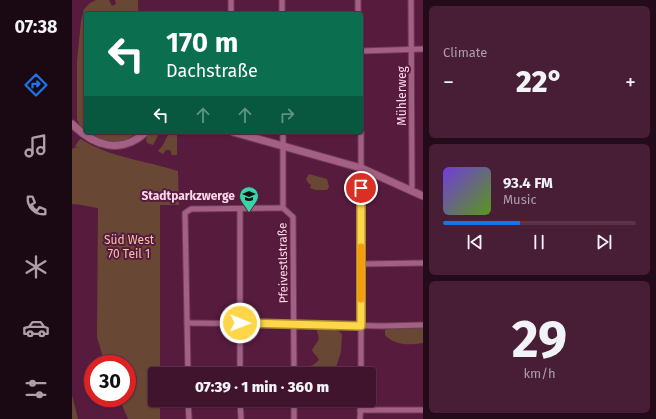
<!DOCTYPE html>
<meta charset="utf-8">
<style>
body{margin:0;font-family:"Fira Sans",sans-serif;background:#481d36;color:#f1f3f6;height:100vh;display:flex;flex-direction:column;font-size:15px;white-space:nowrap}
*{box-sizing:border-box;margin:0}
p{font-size:13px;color:#ae9eaa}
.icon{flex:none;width:22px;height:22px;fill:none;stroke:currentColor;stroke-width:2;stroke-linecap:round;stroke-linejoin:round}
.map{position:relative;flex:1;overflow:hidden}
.side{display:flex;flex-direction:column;gap:6px;padding:6px;background:#240b19;width:233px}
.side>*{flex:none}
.hud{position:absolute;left:12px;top:12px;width:279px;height:122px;border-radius:4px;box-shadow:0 1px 3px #0004,0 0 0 1px #5a334a;background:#0b6e4f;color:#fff;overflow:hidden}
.speed{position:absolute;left:12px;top:355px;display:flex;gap:8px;font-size:20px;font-weight:700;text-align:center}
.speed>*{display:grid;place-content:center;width:52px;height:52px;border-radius:50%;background:#41142e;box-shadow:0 1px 3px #0004,0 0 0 1px #5a334a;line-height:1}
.speed .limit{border:6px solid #d22;background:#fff;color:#111}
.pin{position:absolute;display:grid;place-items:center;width:34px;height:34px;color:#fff;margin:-17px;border:2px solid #fff;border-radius:50%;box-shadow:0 1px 4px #0007}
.me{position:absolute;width:44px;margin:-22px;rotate:91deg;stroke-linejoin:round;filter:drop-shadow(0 0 3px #0008)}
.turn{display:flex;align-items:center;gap:14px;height:84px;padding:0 16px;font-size:18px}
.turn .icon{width:52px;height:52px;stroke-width:2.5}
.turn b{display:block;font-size:28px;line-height:34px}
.lanes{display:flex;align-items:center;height:38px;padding:0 16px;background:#0003;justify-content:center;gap:20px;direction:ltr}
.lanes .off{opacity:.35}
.big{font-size:30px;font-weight:800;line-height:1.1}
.side .card{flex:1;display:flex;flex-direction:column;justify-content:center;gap:6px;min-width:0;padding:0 14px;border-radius:6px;background:#481d36}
.side .dial{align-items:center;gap:0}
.dial b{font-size:52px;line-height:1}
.song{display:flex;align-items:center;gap:12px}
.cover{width:48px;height:48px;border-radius:6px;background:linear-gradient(135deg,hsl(260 70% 55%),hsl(90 70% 35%))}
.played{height:4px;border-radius:2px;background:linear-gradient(90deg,#1a73e8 40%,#5a334a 40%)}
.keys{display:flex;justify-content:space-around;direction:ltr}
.heat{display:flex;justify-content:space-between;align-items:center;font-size:22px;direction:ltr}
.trip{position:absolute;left:76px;top:367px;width:228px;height:40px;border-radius:4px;background:#41142e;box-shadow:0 1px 3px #0004,0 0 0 1px #5a334a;font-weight:800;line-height:40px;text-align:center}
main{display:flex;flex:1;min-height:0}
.dock{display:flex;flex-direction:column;width:72px;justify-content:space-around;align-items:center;background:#1a0812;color:#ae9eaa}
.dock .icon{width:28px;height:28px}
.dock .current{color:#1a73e8}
.dock b{font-size:18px;color:#f1f3f6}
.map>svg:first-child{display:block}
.green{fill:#694735}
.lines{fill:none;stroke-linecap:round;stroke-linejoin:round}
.street-casing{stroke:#703c5b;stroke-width:7}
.secondary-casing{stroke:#703c5b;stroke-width:9}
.street{stroke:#a36082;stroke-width:5}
.secondary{stroke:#a36082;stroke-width:7}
.route-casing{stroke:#a68a30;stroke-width:10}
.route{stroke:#ffd54a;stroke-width:7}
.slow{stroke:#f59e0b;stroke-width:7}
.labels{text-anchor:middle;stroke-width:4;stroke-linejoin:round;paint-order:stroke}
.street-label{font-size:12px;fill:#fed7e9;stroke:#571b3d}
.poi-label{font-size:12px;font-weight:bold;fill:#fed7e9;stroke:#571b3d;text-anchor:end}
.park-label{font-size:12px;fill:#f5c3aa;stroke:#571b3d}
</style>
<main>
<nav class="dock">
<b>07:38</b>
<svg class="icon current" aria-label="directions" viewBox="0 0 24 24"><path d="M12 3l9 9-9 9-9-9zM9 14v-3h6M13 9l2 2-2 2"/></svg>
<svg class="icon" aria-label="music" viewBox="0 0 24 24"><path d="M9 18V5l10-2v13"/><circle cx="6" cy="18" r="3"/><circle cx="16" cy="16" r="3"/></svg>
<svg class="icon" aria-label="phone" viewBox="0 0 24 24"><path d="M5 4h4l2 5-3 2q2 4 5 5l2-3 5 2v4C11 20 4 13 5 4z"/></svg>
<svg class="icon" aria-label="climate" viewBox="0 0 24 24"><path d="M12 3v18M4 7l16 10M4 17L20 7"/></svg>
<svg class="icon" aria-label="car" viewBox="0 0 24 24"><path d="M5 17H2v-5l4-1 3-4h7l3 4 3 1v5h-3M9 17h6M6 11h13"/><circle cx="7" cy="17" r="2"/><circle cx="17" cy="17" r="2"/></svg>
<svg class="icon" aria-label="filters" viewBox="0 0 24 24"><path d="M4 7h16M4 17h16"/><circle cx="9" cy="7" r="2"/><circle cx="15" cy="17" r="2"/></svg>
</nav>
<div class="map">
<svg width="351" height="419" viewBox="0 0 351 419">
<rect width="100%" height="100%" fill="#571b3d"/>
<g class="green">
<polygon points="24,0 37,0 40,6 44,4 43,0 66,0 66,14 14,14 14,131 9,127 5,120 5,61 9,21 12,9 18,3"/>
<path d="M16 132H64C61 140 37 144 29 141 24 140 20 135 16 132Z"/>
<polygon points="77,132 88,132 81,145 75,143 74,140"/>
<polygon points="100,132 105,132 105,155 100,155 98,150 94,150 91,154 86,151 91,145 97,133"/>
<path d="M8 139H9C36 157 75 161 106 171L107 205H88V374H83V400H88V419H56L47 398H55V364H33L25 337 26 208C17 207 9 204 0 204V149L4 147 9 149 3 146Z"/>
<polygon points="237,174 255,179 257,187 255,190 244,190 238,188 239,185 236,183 234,179"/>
<path d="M246 326C254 326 265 328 270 334L269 352 264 367 265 370 269 374H241V371L235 369V367L241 365 247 360C245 355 241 354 240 350 247 338 249 342 244 328Z"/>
<path d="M351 328V343C338 345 323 346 313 335V330L315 329Z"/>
<polygon points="0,395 6,419 0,419"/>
</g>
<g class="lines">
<defs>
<g id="street">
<polyline points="159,0 159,14"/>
<polyline points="210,0 210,14"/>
<polyline points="286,0 286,14"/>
<polyline points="289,51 351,49"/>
<polyline points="211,132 211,208 221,217 222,374"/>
<polyline points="338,191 340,186 339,0"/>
<polyline points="168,209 168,374"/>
<polyline points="289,264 351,263"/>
<polyline points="115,323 222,324 310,326 351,325"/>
<polyline points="116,374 113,213 119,209 211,208"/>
<polyline points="289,374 289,132"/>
<polyline points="116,400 117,419"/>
<polyline points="168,400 169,419"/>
<polyline points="288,410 351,410"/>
<polyline points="222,419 222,400"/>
<polyline points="288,419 289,400"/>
</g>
<g id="secondary">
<path d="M0 124C22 146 49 155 74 132"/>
<polyline points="161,132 289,168 351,196"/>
</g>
</defs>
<use href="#street" class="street-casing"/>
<use href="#secondary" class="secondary-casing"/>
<use href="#street" class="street"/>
<use href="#secondary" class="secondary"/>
</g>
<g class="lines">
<defs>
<polyline id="route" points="168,323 289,326 289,188"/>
</defs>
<use href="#route" class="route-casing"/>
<use href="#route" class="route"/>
<polyline class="slow" points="289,247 289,299"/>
</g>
<defs>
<symbol id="school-pin" viewBox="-11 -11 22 30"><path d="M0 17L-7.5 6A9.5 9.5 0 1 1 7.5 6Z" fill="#36d4a7" stroke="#571b3d"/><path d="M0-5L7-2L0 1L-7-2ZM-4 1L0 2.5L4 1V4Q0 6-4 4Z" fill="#111"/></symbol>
</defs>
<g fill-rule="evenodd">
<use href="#school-pin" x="166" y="185" width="22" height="30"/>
</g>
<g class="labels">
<g class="street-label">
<text transform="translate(330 96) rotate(-90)" y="4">Mühlerweg</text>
<text transform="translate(211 263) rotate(-91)" y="4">Pfeivestlstraße</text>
</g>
<g class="poi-label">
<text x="163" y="200">Stadtparkzwerge</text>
</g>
<g class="park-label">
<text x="57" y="244">Süd West<tspan x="57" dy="14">70 Teil 1</tspan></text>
</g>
</g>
</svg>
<div class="speed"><div class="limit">30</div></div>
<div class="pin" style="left:289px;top:188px;background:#d93025"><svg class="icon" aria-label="arrive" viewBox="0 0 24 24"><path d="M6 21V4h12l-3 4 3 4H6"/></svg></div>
<svg class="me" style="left:168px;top:323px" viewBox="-20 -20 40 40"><circle r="17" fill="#ffd54a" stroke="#fff" stroke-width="3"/><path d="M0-11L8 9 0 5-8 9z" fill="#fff"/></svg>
<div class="trip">07:39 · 1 min · 360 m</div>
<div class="hud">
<div class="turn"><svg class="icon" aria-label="left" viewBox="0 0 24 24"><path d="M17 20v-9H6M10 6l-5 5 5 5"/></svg><div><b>170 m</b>Dachstraße</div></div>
<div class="lanes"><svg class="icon" aria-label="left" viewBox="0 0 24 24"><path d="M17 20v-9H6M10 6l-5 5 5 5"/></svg><svg class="icon off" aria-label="ahead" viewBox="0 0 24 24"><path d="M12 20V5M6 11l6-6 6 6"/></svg><svg class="icon off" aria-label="ahead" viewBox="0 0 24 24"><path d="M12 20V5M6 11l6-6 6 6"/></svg><svg class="icon off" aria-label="right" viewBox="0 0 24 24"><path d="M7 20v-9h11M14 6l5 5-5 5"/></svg></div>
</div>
</div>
<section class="side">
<div class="card"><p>Climate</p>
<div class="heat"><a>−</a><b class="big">22°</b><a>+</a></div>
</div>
<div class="card">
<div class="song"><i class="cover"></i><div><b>93.4 FM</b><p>Music</p></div></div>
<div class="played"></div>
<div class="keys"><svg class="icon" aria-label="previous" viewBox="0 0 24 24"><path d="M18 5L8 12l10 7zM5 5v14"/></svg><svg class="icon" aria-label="pause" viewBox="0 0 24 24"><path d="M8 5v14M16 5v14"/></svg><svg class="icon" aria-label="next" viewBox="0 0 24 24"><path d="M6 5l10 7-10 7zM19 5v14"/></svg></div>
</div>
<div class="card dial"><b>29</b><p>km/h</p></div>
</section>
</main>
